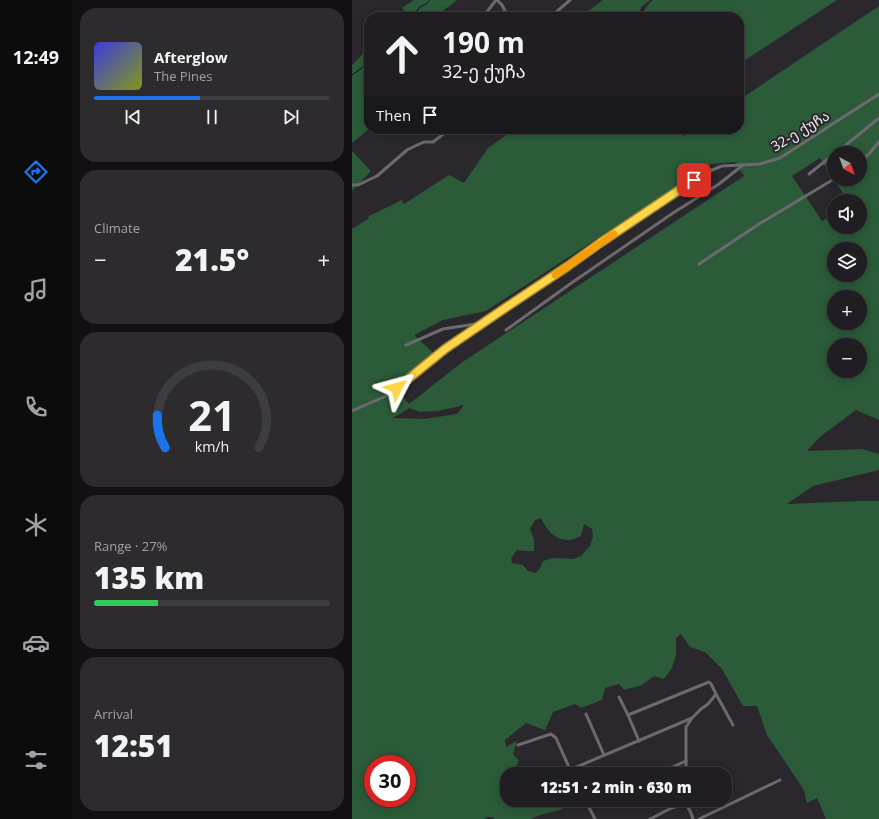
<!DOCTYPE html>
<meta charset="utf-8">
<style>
body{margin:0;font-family:"Open Sans","Noto Sans Georgian",sans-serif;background:#2d2b2e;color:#f1f3f6;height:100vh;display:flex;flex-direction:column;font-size:15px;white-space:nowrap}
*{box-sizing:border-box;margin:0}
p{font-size:13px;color:#a2a2a5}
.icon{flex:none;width:22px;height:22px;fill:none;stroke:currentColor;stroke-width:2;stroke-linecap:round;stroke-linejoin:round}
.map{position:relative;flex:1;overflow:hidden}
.drawer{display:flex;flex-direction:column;gap:8px;padding:8px;background:#121012;width:280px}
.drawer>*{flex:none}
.hud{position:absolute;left:12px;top:12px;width:380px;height:122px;border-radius:16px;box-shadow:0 2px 10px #0003,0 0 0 1px #3d3c3f;background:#201e21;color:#f1f3f6;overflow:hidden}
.needle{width:26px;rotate:139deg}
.fabs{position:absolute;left:475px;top:146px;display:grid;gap:8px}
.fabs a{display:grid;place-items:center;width:40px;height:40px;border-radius:50%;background:#201e21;box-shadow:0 2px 10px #0003,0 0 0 1px #3d3c3f;font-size:20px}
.speed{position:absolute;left:12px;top:755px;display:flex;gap:8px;font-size:20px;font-weight:700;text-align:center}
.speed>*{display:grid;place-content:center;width:52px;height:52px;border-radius:50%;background:#201e21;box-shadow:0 2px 10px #0003,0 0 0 1px #3d3c3f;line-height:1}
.speed .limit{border:6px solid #d22;background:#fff;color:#111}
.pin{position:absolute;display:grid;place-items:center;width:34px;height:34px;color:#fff;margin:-17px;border-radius:8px;box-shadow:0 2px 6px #0006}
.me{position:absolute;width:44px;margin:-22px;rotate:51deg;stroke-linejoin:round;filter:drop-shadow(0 0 3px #0008)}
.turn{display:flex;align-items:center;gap:14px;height:84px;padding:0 12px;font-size:18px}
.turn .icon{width:52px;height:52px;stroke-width:2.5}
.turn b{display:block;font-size:28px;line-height:34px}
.then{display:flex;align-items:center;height:38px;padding:0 12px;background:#0003;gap:8px;font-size:15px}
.big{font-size:30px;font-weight:800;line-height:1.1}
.drawer .tile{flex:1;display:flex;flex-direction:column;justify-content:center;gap:6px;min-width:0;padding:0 14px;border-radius:16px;background:#2d2b2e}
.drawer .dial{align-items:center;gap:0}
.dial svg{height:104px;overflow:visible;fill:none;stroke:#3d3c3f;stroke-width:7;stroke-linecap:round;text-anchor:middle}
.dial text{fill:#f1f3f6;stroke:none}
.song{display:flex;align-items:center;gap:12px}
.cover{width:48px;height:48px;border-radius:6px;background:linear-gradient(135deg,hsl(240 70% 55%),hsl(70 70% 35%))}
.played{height:4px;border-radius:2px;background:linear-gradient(90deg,#1a73e8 45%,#3d3c3f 45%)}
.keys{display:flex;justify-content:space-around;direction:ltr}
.heat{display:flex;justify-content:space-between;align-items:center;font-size:22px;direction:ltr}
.charge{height:6px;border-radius:3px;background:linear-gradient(90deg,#34c759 27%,#3d3c3f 0)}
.trip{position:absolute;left:148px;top:767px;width:232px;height:40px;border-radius:16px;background:#201e21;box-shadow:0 2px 10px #0003,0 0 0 1px #3d3c3f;font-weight:800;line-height:40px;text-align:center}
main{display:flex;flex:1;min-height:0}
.tab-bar{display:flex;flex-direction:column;width:72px;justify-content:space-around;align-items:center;background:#0d0c0d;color:#a2a2a5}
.tab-bar .icon{width:28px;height:28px}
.tab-bar .selected{color:#1a73e8}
.tab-bar b{font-size:18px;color:#f1f3f6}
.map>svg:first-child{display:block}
.green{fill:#2b5b39;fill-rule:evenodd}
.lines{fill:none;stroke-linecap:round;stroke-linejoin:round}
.stream{stroke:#03103e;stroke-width:1}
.street{stroke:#6c6a6f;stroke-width:3}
.route-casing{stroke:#a68a30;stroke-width:10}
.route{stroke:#ffd54a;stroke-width:7}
.slow{stroke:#f59e0b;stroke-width:7}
.labels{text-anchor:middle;stroke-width:4;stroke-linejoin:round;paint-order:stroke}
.street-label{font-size:14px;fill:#f0eff1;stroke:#2a282c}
</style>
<main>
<nav class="tab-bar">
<b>12:49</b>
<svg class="icon selected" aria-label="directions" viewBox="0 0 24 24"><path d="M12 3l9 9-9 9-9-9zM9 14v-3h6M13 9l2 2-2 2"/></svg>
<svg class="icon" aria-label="music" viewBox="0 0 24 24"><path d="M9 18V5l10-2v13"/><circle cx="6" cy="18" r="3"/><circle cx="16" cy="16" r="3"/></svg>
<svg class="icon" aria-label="phone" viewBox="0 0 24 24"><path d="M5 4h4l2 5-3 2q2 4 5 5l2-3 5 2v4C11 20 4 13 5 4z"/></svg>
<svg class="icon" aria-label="climate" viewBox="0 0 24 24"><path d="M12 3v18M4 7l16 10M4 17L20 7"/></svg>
<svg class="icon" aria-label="car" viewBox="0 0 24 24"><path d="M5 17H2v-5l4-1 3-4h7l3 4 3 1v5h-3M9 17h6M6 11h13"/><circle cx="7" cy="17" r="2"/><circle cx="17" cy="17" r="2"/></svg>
<svg class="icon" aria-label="filters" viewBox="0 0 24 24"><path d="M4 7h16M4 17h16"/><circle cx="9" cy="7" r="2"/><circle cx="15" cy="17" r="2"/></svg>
</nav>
<section class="drawer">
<div class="tile">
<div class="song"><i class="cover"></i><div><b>Afterglow</b><p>The Pines</p></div></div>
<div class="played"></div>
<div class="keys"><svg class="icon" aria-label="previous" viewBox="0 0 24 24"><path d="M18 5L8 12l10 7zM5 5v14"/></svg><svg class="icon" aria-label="pause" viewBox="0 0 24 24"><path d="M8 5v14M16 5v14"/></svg><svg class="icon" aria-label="next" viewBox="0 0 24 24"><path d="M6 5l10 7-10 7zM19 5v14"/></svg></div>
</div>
<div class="tile"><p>Climate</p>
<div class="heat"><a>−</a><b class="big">21.5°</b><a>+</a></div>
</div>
<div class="tile dial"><svg viewBox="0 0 100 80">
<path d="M14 69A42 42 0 1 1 86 69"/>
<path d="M14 69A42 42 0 0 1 8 44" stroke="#1a73e8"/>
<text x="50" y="56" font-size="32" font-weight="700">21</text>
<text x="50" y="72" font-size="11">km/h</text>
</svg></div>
<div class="tile"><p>Range · 27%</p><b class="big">135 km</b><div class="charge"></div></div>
<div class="tile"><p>Arrival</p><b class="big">12:51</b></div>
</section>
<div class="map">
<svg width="527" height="819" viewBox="0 0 527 819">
<rect width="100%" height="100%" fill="#2a282c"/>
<g class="green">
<polygon points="62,0 105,0 83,17 48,17 53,12 50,8"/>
<polygon points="251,0 298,0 289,7 286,17 228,17"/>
<path d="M301 0H485L387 64V17H289C292 10 295 5 301 0Z"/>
<path d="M527 6V420L504 410 468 437 455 451 510 449 527 454V470L461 486 435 504 509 501H527V819H474L465 798 455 803 452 790 415 735 405 706H391L370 669 353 652 338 647 329 634 324 638V655L320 668 312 679 302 676 290 685 272 690 267 684 253 688 250 700 229 708 223 704 201 712 193 730 174 723 153 740 154 747 165 741 161 754 167 761 159 774H155V800H187L212 809 191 814 178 819H142L141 817H135L132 819H0V229L16 219 17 216 50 200 52 204 97 175 112 183 136 148 163 129H324L332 136 343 129H387V100ZM482 153H508V179H482ZM468 158 496 201H508V227H482V214L470 221 440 176ZM383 162 392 176 109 363 57 404 46 392 87 358 62 335 91 320 134 311 359 164ZM482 249H508V275H482ZM482 297H508V323H482ZM482 345H508V371H482ZM112 405 105 414 72 419 41 418 57 408 68 412 86 411ZM189 518C195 530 202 540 217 540 221 540 225 537 229 536L232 524 240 529 241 536 238 546 229 556 221 559 201 558 191 561 187 570 183 573 176 571 171 565 160 563 159 558 165 550 174 551H182V539L178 529 183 520ZM21 764H55V798H21Z"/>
<polygon points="17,48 17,129 0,143 0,65"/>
<polygon points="0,151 19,171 0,191"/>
</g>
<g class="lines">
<g class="stream">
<polyline points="60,17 68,7 74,4 78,0"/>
<polyline points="0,75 10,68 15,61 17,51"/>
</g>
<g class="street">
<polyline points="145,0 150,5 156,17"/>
<polyline points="131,17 144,0"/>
<polyline points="197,17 203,13 218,0"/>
<polyline points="484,153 527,118"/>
<polyline points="508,161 517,154 527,142"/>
<polyline points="457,174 482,154"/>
<polyline points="0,185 6,185 25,176 55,150 63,146 72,142 81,142 98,129"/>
<polyline points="347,264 407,224 482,179"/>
<polyline points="154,330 218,284 321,213 367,184 391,165"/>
<polyline points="54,345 91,329 130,323"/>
<polyline points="0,411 34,396 45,389 93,349 155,306 216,266 328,188 355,172 370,166 408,164 428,158 527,94"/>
<polyline points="364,694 381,725"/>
<polyline points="267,697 276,715 287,741"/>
<polyline points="234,714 252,755"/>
<polyline points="276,715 357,682 359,684 364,694 361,698 356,704 349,709 340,718 334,727 334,774"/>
<polyline points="166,745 199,734 204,738 220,774"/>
<polyline points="208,774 340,718"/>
<polyline points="305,774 334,761"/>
<polyline points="233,800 243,819"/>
<polyline points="236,805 246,800"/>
<path d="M298 819C309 814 323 804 335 805L339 813 341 819"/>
<polyline points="347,819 428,780"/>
</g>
</g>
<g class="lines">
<defs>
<polyline id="route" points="45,388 93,349 156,306 216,266 248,243 342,180"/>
</defs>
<use href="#route" class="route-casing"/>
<use href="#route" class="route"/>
<polyline class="slow" points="203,275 262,234"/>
</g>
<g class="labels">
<g class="street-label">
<text transform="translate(448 131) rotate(-31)" y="5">32-ე ქუჩა</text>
</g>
</g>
</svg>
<div class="fabs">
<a><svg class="needle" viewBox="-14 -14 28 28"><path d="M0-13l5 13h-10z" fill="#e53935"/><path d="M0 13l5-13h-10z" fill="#a2a2a5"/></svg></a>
<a><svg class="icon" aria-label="sound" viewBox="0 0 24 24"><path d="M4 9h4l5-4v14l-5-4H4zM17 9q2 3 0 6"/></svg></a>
<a><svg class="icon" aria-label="layers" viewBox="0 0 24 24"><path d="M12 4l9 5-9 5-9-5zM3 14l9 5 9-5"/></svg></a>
<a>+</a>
<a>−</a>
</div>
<div class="speed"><div class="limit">30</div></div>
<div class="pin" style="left:342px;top:180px;background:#d93025"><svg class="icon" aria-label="arrive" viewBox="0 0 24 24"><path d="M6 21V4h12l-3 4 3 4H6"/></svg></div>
<svg class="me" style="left:45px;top:388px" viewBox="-20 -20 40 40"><path d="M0-17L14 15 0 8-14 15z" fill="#ffd54a" stroke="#fff" stroke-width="4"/></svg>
<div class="trip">12:51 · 2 min · 630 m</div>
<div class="hud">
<div class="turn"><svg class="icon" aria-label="ahead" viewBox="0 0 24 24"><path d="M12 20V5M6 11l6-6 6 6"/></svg><div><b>190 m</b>32-ე ქუჩა</div></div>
<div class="then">Then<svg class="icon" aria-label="arrive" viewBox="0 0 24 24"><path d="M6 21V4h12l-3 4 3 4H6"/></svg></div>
</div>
</div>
</main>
